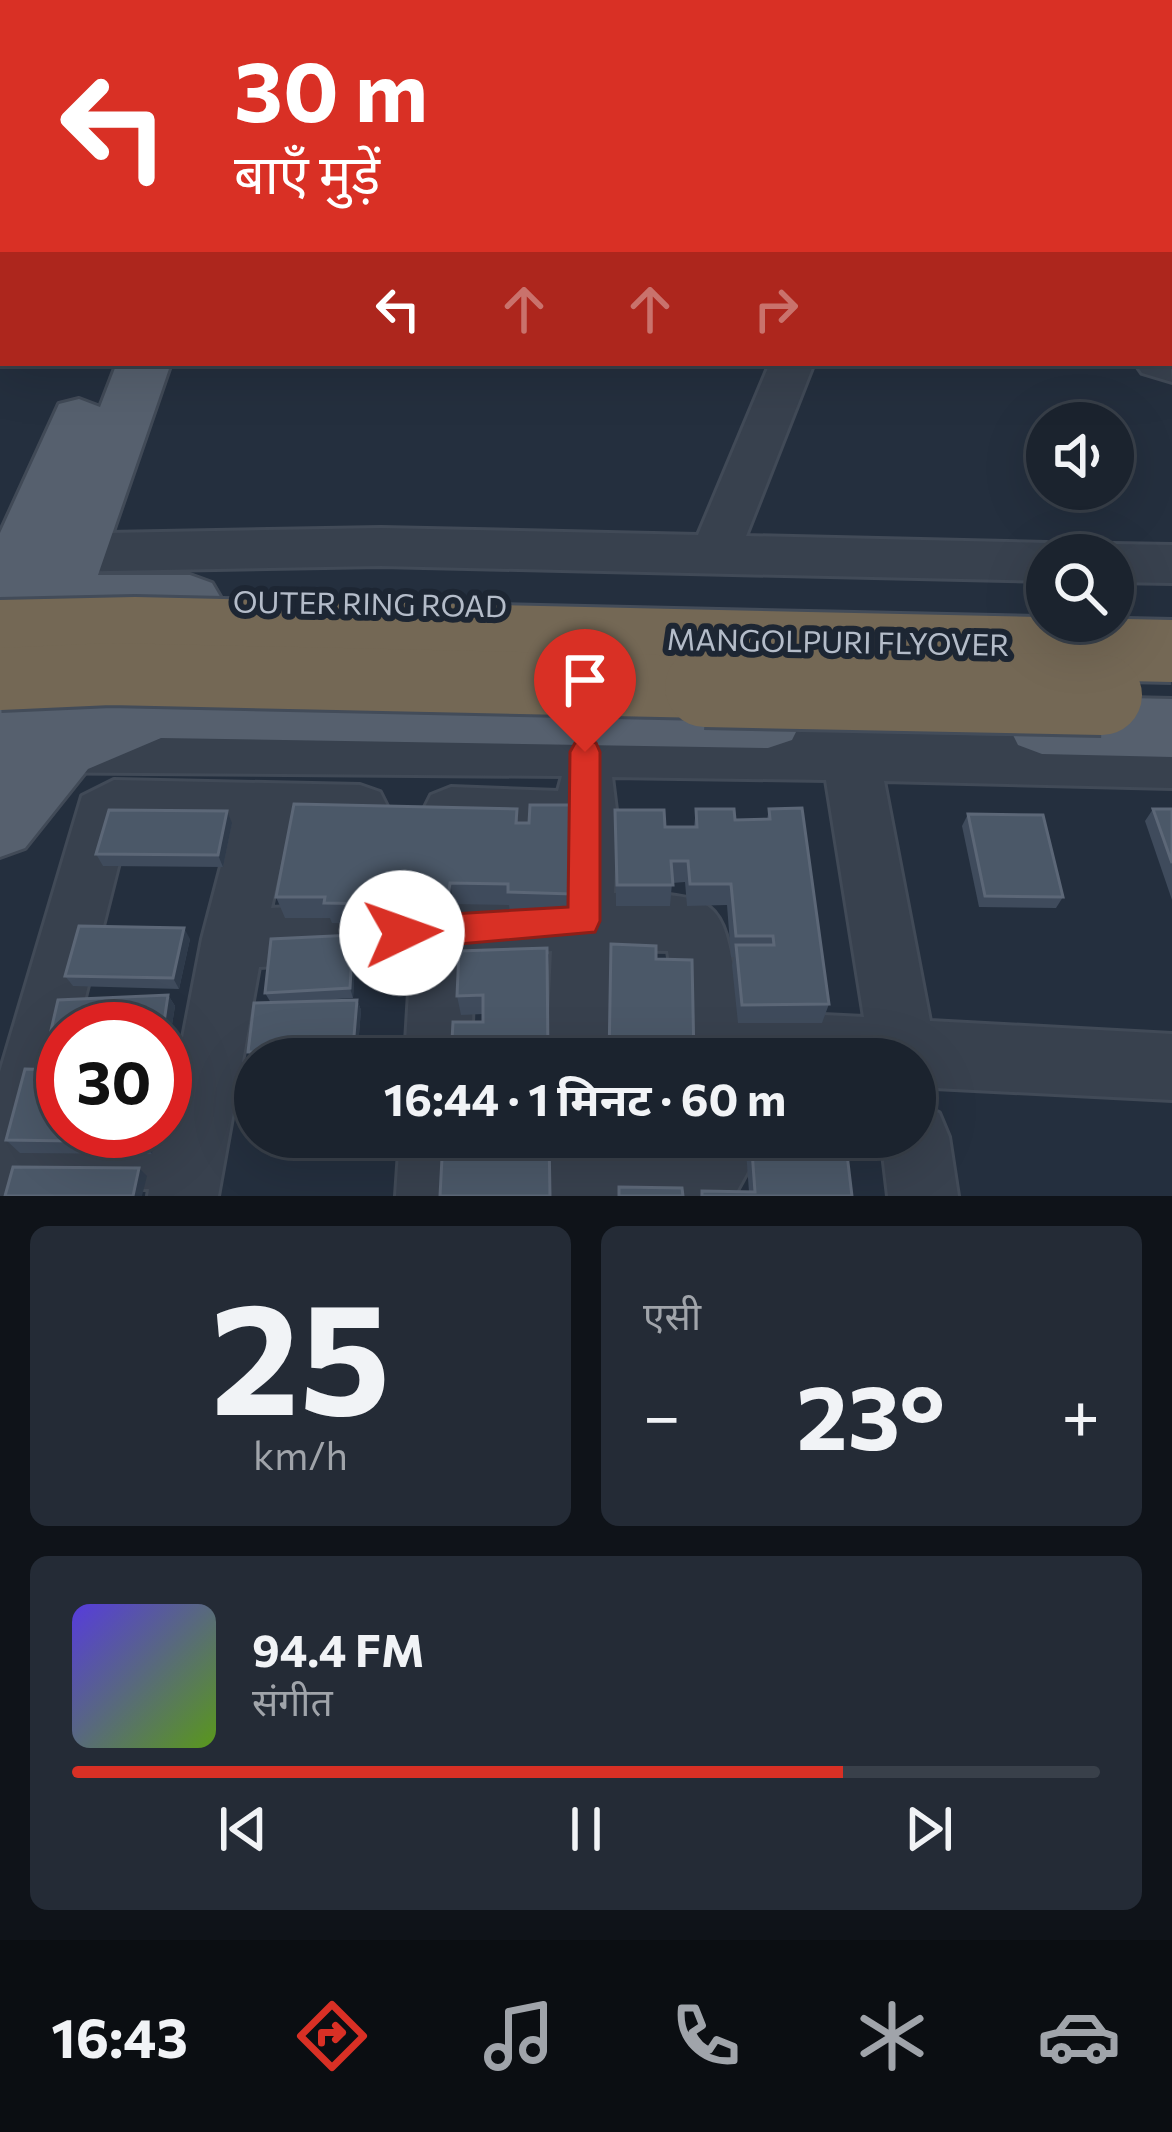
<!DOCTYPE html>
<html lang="hi">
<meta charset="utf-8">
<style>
body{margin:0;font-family:Commissioner,"Noto Sans Devanagari",sans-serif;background:#242b36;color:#f1f3f6;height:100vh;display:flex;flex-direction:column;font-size:45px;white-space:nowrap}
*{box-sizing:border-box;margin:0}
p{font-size:39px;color:#a0a4aa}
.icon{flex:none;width:66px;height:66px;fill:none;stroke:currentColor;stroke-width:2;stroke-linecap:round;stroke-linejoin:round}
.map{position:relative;height:1196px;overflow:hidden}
.details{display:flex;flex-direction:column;gap:30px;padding:30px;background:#0f1319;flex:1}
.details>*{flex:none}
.guide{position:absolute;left:0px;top:0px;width:1173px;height:366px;box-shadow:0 12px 48px #0002,0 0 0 3px #39404a;background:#d93025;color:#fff;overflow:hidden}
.controls{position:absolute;left:1026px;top:402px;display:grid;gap:24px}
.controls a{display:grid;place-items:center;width:108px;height:108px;border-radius:50%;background:#1b232e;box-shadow:0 12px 48px #0002,0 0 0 3px #39404a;font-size:60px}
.speed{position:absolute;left:36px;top:1002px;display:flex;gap:24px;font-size:60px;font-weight:700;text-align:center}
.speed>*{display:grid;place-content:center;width:156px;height:156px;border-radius:50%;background:#1b232e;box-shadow:0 12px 48px #0002,0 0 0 3px #39404a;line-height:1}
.speed .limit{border:18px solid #d22;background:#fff;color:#111}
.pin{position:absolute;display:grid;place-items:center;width:102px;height:102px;color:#fff;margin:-123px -51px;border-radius:50% 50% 50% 0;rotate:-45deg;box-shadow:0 0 12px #0007}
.pin .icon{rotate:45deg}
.me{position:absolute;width:132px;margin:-66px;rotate:87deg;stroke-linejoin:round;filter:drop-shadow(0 0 9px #0008)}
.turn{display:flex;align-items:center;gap:42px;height:252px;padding:0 36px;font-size:54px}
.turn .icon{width:156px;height:156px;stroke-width:2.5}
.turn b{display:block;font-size:84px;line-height:102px}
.lanes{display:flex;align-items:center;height:114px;padding:0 36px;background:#0003;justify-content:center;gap:60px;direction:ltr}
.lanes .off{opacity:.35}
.big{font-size:90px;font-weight:700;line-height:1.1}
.details .tile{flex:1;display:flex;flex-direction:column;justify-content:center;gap:18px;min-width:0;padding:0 42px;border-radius:18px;background:#242b36}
.details .dial{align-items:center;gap:0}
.dial b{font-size:156px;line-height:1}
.song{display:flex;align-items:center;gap:36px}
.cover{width:144px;height:144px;border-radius:18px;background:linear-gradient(135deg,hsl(250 70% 55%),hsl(90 70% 35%))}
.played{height:12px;border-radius:6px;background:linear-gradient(90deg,#d93025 75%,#39404a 75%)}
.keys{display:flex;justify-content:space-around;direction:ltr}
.heat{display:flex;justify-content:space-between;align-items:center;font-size:66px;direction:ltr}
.details .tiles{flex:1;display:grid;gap:30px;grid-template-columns:1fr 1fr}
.tile:last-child{grid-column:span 2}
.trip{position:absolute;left:234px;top:1038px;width:702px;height:120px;border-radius:60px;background:#1b232e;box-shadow:0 12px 48px #0002,0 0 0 3px #39404a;font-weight:700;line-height:120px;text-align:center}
.tab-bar{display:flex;height:192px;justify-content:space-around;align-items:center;background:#0b0e12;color:#a0a4aa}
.tab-bar .icon{width:84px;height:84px}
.tab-bar .on{color:#d93025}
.tab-bar b{font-size:54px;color:#f1f3f6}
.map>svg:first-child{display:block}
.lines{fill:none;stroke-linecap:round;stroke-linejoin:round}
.minor-casing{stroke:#414a57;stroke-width:6}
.major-casing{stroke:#414a57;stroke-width:6}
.minor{fill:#38414e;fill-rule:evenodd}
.major{fill:#56606e;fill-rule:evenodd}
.highway-bridge-far1-casing{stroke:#434c59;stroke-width:68;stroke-linecap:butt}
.highway-bridge-casing{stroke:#434c59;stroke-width:86;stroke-linecap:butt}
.highway-bridge-far1{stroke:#746855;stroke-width:62}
.highway-bridge{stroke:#746855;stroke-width:80}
.wall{fill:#3f4b5c}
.shaded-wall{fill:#2f3b4b}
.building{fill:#4b5868;stroke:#5c6777;stroke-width:3}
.route{fill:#d93025;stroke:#8d1f18;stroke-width:3}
.labels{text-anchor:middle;stroke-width:12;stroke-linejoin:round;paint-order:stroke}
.street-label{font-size:30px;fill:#b4bcc9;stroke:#1d2633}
</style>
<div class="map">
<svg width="1172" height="1196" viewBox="0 0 1172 1196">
<rect width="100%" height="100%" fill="#242f3e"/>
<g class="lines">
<defs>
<g id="minor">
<polygon points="634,0 671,0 632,3"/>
<polygon points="971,0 1011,0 1013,3 973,3"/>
<polygon points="1172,37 1172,59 1170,60 1170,38"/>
<rect x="0" y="45" width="3" height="20"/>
<rect x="0" y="210" width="3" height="24"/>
<polygon points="1170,352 1172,382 1142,373 1135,363 1170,363"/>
<polygon points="770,363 814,363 746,536 1047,543 1065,549 1068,555 1047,555 1047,581 381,566 0,573 0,535 381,528 698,535"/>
<polygon points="1113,544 1172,545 1172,583 1113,582 1113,555 1092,555"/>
<path d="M0 724 750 730 1172 740V788L884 781 930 1021 1172 1034V1100L915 1087V1059H684L668 951 614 950 613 1059H547L552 951 474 956 471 1059H405L411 959 259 967 218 1196H148L149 1189H37L35 1196H0V1072L82 796 114 780 360 785 380 792 389 810 380 828 360 835 288 833 271 908 554 894 556 843 451 839 431 831 422 813 431 795 451 787 558 791 562 776 0 772ZM612 777 826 780 864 1017 741 1011C721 902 731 894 614 893L617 818ZM127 831 230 832 202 939 165 1131H63V1120H54L63 1085V1029H77Z"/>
<polygon points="915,1103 939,1113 949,1137 958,1196 888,1196 881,1137 915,1137"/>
<polygon points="400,1137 468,1137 466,1196 396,1196"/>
<polygon points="682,1137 750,1137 751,1165 734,1196 547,1196 542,1183 552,1158 577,1148 682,1146"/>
</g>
<g id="major">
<polygon points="226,0 266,0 225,3"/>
<polygon points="711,0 757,0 759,3 713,3"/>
<rect x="1170" y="136" width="2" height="28"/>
<polygon points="117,363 171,363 98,575 190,575 212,583 222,600 212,617 190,625 81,623 61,680 768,692 792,700 802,720 792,740 768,748 161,738 88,769 25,848 0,857 0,667 17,623 0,629 0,533 59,404 79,399 100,407"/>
<polygon points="1042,696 1172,699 1172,757 1042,754 1018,745 1008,725 1018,705"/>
</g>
</defs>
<use href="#minor" class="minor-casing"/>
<use href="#major" class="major-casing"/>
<use href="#minor" class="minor"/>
<use href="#major" class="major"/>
<defs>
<g id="highway-bridge-far1">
<polyline points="0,631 135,628 1172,651"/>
<polyline points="0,679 110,674 847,690"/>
</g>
<polyline id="highway-bridge" points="705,687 1102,695"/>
</defs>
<use href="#highway-bridge-far1" class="highway-bridge-far1-casing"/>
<use href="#highway-bridge" class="highway-bridge-casing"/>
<use href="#highway-bridge-far1" class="highway-bridge-far1"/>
<use href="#highway-bridge" class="highway-bridge"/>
</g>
<g class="wall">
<polygon points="575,805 573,914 510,913 509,905 454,904 451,926 332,923 330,918 285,918 276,897 517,809 518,823 529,823"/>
<polygon points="696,809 735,820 767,819 769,809 829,1004 822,1023 738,1023 732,965 734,957 731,957 727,905 687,906 685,882 672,883 670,906 616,906 615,810 665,827 694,827"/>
<polygon points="1153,809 1172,809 1172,900 1145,821"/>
<polygon points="968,814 1063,897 1056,908 979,907 962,826"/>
<polygon points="232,823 223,867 103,866 96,854"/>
<polygon points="190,939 179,989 73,986 65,976"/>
<polygon points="356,946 353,998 271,1003 265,993"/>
<polygon points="548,968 549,1059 451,1059 483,1022 483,1014 461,1015 457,996"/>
<polygon points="168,995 175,1006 167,1056 165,1057 165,1029 63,1029 63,1062 55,1062 46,1052 58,1000"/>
<polygon points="357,1000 361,1010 357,1058 397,1059 255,1059 253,1061 248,1052"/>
<polygon points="157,1131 152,1154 20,1153 6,1140"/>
<polygon points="453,1137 550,1137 551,1196 440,1196 475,1157 475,1140 454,1140"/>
<polygon points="607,1137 695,1141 693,1154 607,1150"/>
<polygon points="745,1137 834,1137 835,1145 852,1196 700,1196 702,1191 749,1192"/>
</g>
<g class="shaded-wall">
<polygon points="227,811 232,823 223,867 218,855"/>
<polygon points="450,883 454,904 451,926 447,905"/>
<polygon points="184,928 190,939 179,989 173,978"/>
<polygon points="353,935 356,946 353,998 350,988"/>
<polygon points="168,995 175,1006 167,1056 165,1054 165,1029 163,1029"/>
<polygon points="357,1000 361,1010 357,1058 353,1048"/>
<polygon points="144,1131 157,1131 152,1154 141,1142"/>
<polygon points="139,1168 147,1176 142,1196 133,1196"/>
</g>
<g class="building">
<polygon points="294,804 517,809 516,823 529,823 530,805 575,805 572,894 508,892 508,884 450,883 447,905 324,903 325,897 276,897"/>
<polygon points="802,808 829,1004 742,1005 736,945 774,945 773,936 736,936 731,884 690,884 688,861 671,861 673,885 617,885 615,810 664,810 665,827 697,827 696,809 734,809 735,820 770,819 769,809"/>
<polygon points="1153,809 1172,809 1172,863"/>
<polygon points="109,810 227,811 218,855 96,854"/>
<polygon points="968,814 1043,815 1063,897 985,896"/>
<polygon points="79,926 184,928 173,978 65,976"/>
<polygon points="353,935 350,988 265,993 271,939"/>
<polygon points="611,944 656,946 656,959 692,960 694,1059 609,1059"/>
<polygon points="547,948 548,1059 451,1059 453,1022 483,1022 483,995 457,996 459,951"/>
<polygon points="168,995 163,1029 63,1029 63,1052 46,1052 58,1000"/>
<polygon points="357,1000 353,1048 248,1052 254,1003"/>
<polygon points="745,1048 834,1049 835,1059 746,1059"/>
<polygon points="396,1057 396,1059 284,1059"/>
<polygon points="25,1069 63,1070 63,1131 144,1131 141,1142 6,1140"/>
<polygon points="475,1137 549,1137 550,1196 440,1196 442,1158 475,1157"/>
<polygon points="695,1137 695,1141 607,1138 607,1137"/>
<polygon points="751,1137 834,1137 835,1145 846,1146 852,1196 702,1196 702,1191 755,1192"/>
<polygon points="13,1167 139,1168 133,1196 5,1196"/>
<polygon points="619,1187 682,1188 683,1196 619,1196"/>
</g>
<polygon class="route" points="585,739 596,743 600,752 600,921 595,932 402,949 390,944 385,933 390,922 402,917 568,907 570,752 575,743"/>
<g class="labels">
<g class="street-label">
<text transform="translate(370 605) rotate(1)" y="10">OUTER RING ROAD</text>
<text transform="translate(838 643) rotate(1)" y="10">MANGOLPURI FLYOVER</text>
</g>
</g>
</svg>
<div class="controls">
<a><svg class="icon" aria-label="sound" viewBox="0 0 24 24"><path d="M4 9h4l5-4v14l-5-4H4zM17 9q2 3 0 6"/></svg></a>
<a><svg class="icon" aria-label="search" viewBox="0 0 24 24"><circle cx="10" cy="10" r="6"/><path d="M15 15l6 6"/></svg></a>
</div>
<div class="speed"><div class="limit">30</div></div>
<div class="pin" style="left:585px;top:752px;background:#d93025"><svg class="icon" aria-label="arrive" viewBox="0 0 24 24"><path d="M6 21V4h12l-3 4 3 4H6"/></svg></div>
<svg class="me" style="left:402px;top:933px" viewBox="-20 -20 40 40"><circle r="19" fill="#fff"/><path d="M0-13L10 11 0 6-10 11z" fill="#d93025"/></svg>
<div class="trip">16:44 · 1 मिनट · 60 m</div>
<div class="guide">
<div class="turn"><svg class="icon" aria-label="left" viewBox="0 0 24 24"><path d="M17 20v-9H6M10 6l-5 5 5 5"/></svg><div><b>30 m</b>बाएँ मुड़ें</div></div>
<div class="lanes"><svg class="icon" aria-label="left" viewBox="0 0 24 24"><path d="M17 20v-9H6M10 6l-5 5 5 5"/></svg><svg class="icon off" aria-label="ahead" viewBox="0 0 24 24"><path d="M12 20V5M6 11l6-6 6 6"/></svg><svg class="icon off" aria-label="ahead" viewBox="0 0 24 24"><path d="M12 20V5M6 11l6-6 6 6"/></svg><svg class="icon off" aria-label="right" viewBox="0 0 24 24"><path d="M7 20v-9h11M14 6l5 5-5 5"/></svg></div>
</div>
</div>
<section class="details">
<div class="tiles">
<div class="tile dial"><b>25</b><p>km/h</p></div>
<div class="tile"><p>एसी</p>
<div class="heat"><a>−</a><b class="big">23°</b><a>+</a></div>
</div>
<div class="tile">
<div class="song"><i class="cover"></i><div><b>94.4 FM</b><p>संगीत</p></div></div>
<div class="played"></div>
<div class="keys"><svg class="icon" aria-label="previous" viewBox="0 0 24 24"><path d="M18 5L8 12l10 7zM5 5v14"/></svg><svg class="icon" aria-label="pause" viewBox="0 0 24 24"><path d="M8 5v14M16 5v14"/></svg><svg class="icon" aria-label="next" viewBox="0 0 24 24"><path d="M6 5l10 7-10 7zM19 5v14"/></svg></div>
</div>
</div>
</section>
<nav class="tab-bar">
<b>16:43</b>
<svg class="icon on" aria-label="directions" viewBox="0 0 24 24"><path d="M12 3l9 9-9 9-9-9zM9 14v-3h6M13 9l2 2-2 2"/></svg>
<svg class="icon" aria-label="music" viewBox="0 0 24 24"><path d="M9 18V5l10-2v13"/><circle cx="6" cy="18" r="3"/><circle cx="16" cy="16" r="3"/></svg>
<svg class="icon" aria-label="phone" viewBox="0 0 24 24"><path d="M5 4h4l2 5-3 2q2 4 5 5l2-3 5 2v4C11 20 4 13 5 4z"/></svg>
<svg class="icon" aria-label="climate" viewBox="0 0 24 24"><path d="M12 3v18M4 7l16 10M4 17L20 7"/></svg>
<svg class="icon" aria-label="car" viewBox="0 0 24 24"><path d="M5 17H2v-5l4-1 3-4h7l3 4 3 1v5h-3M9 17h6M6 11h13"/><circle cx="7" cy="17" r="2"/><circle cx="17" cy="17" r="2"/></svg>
</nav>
